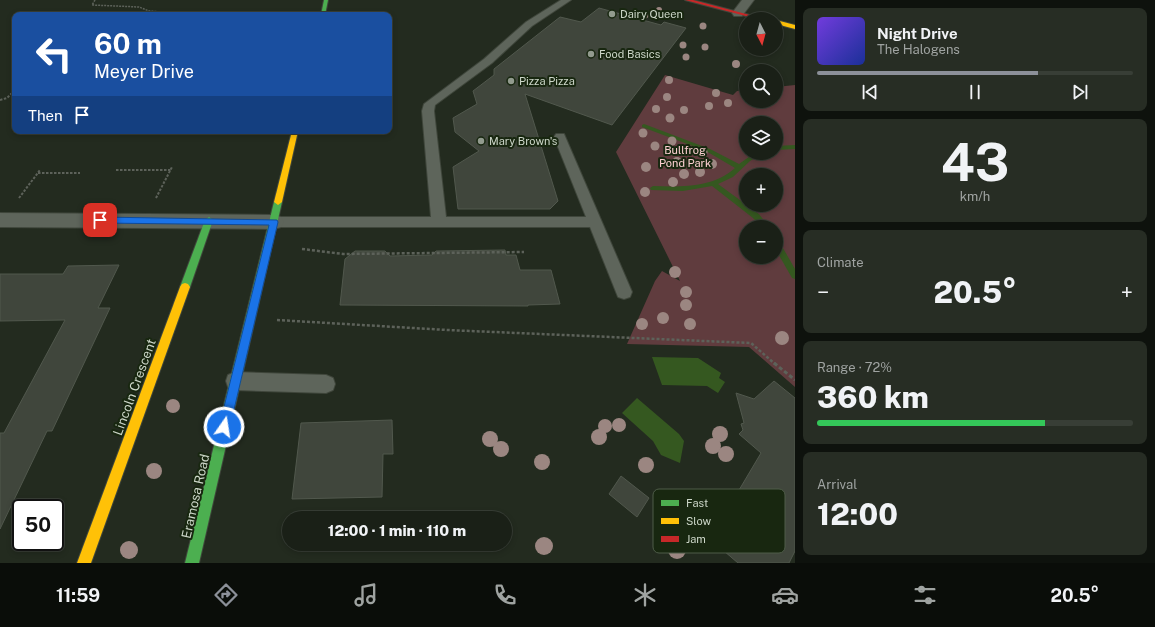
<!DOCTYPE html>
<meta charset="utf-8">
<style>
body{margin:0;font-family:"Public Sans",sans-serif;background:#272d24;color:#f1f3f6;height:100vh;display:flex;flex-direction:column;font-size:15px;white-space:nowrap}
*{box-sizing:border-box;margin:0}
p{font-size:13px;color:#9fa3a1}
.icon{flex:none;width:22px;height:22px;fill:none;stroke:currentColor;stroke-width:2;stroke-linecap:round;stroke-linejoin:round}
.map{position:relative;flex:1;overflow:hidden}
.details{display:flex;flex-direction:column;gap:8px;padding:8px;background:#0e120d;width:360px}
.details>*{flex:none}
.top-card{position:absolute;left:12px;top:12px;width:380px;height:122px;border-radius:8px;box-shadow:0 2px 6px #0003,0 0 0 1px #383e36;background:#1a4fa0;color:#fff;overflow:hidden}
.needle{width:26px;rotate:174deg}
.tools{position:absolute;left:739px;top:12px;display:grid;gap:8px}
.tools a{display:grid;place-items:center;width:44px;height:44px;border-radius:50%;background:#1a2017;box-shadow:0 2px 6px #0003,0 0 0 1px #383e36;font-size:20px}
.speed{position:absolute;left:12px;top:499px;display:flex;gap:8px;font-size:20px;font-weight:700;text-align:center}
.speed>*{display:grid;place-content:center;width:52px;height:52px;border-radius:50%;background:#1a2017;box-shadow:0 2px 6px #0003,0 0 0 1px #383e36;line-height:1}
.speed .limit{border:2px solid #111;border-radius:6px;background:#fff;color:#111}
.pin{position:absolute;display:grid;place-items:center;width:34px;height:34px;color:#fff;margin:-17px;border-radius:8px;box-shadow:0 2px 6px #0006}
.me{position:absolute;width:44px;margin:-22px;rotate:13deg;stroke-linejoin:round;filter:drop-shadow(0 0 3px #0008)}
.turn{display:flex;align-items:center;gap:14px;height:84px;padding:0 16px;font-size:18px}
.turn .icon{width:52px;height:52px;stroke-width:2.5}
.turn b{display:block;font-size:28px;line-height:34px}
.then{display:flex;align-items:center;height:38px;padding:0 16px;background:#0003;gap:8px;font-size:15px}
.big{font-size:30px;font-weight:800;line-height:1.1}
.details .widget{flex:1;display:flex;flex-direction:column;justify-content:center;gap:6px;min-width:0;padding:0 14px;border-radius:8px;background:#272d24}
.details .dial{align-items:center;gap:0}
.dial b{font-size:52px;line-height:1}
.song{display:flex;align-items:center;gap:12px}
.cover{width:48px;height:48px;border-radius:6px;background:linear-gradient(135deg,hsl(260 70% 55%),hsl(230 70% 35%))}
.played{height:4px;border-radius:2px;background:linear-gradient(90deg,#8c9099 70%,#383e36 70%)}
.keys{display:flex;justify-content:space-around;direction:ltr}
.heat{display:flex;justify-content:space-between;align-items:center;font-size:22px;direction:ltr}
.charge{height:6px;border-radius:3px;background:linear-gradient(90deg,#34c759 72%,#383e36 0)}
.trip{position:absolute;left:282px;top:511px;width:230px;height:40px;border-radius:20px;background:#1a2017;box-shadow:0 2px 6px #0003,0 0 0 1px #383e36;font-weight:800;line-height:40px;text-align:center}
.menu{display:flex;height:64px;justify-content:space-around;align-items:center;background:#0a0d09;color:#9fa3a1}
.menu .icon{width:28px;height:28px}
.menu .current{color:#8c9099}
.menu b{font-size:18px;color:#f1f3f6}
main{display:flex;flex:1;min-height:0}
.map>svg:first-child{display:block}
.green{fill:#603c3e;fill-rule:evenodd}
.water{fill:#355820}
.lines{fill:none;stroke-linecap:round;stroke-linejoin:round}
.stream{fill:#355820;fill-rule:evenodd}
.building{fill:#40463c;stroke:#51584d}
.lane-casing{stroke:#3f463b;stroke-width:2}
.street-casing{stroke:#3f463b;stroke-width:2}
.fast-casing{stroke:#3f463b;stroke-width:2}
.slow-casing{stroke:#3f463b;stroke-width:2}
.jam-casing{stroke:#3f463b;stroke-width:2}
.path-far3{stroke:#5d625a;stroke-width:1.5;stroke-dasharray:2 1;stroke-linecap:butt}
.path-far2{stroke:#5d625a;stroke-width:2;stroke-dasharray:2.5 1.5;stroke-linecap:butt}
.path-far1{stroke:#5d625a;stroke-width:2.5;stroke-dasharray:3 2;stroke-linecap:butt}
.path{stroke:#5d625a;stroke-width:3;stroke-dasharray:4 2.5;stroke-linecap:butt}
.lane{fill:#5e655b;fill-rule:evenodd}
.street{fill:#5e655b;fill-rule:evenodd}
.fast{fill:#4caf50;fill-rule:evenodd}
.slow{fill:#ffc107;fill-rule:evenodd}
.jam{fill:#c62828;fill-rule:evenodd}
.tree{fill:#9b8681}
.route{fill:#1a73e8;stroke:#114b97}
.poi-dot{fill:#929b8e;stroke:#182710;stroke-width:1.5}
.labels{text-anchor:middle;stroke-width:4;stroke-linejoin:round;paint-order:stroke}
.far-poi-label{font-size:11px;fill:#cdd7c9;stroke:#182710;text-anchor:start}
.far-park-label{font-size:11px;fill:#fdd0d2;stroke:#182710}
.street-label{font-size:13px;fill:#cdd7c9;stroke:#182710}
.key{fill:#182710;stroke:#4e5c48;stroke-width:1}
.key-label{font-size:11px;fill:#cdd7c9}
</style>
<main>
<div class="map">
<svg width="795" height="563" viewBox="0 0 795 563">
<rect width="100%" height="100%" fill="#232b1f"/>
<path class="green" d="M665 75 733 95 737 91 746 90V101H776V87L795 85V387L749 347 627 344 655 281 662 271 680 281 616 152ZM746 123H776V153H746ZM746 175H776V205H746ZM746 227H776V257H746Z"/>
<g class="water">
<polygon points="652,357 698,358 721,373 719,378 725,382 718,393 707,386 662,385"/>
<polygon points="637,398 679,434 684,441 680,463 661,455 653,441 622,413"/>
</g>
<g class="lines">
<g class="stream">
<path d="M644 124 710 149 739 164 753 154 763 153 750 161 733 177 718 184 759 214 769 227H761L753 218 712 186 683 191 651 190 650 188 653 186C681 187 713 188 735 168L706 151 642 127V125Z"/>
<polygon points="795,145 795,149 776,150 776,146"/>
<polygon points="776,240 779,241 795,269 795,279 792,278 776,250"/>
</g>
</g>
<g class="building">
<polygon points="599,8 661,25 664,22 686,28 612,125 525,94 558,201 550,209 458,209 453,167 479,151 455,132 453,118 477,104 473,91 494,75 494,69 560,17 581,22"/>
<polygon points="505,250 506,255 516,255 520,270 551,270 560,304 528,305 528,306 340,305 345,259 355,251 385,251 390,256 432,255 436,251"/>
<polygon points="119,265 98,308 110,308 52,431 47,431 0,529 0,433 4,433 65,320 0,321 0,274 63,274 68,266"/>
<polygon points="774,381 795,398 795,551 789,563 738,563 710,539 761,453 739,434 743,430 741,424 744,423 736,393 754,399"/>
<polygon points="392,420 393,454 383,454 382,497 292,499 301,423"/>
<polygon points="621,476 649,498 637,517 609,494"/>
</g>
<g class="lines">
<defs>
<g id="lane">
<polygon points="561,0 571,0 532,26 492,63 435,105 434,111 446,217 586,217 554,137 556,134 564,134 632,292 630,297 624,299 618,297 590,227 274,227 269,226 267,222 269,218 274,217 431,217 422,111 424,104 484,59 526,22"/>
<polygon points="235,372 326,375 333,378 335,384 333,390 326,393 235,390 228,387 226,381 228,375"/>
</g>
<g id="street">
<polygon points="742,0 754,0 742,16 734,16 732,13"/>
<polygon points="0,213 274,215 281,217 284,222 281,227 274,229 0,227"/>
</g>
<g id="fast">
<polygon points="324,0 328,0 325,15 321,15"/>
<polygon points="278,199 282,202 199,563 185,563 274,202"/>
<polygon points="209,217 213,220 190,287 188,290 182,290 180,287 205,220"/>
</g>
<g id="slow">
<polygon points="776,20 795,25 795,29 776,24"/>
<polygon points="292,131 298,131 282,202 278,205 274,202"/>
<polygon points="185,283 188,284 190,287 91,563 77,563 180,287 182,284"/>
</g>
<polygon id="jam" points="685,0 693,0 765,19 757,19"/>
</defs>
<use href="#lane" class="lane-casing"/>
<use href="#street" class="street-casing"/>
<use href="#fast" class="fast-casing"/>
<use href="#slow" class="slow-casing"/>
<use href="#jam" class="jam-casing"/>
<g class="path-far3">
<polyline points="95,0 92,5 139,7 149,11 162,12 160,15"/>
<polyline points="14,91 15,90"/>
</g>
<g class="path-far2">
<polyline points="0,100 7,98 15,90"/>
<polyline points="116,170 171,170"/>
<polyline points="38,173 80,173"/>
<polyline points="19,198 40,170"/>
<polyline points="156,198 172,167"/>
</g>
<g class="path-far1">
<polyline points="302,249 343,254 524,252"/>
<polyline points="277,320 447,330 751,343 775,364"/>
</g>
<polyline class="path" points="774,363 795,380"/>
<use href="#lane" class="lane"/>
<use href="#street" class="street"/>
<use href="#fast" class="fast"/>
<use href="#slow" class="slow"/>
<use href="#jam" class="jam"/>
</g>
<g class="tree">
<circle cx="659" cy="10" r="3"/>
<circle cx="645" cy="15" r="3.5"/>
<circle cx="703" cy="26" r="3.5"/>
<circle cx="683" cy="45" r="3.5"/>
<circle cx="705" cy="47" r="3.5"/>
<circle cx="686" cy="57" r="3.5"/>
<circle cx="736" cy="64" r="4"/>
<circle cx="669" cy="80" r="4"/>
<circle cx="716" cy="93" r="4"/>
<circle cx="667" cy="97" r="4"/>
<circle cx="728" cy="103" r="4"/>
<circle cx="709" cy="106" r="4"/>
<circle cx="656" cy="109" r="4"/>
<circle cx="684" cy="110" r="4"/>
<circle cx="670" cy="118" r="4.5"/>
<circle cx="643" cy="133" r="4.5"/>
<circle cx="672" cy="141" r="4.5"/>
<circle cx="655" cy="146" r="4.5"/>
<circle cx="687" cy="151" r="4.5"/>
<circle cx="703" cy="152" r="4.5"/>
<circle cx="677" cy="162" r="5"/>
<circle cx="712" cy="164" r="5"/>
<circle cx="646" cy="167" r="5"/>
<circle cx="700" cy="172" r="5"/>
<circle cx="684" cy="174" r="5"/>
<circle cx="673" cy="182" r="5"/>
<circle cx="645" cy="192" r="5"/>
<circle cx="675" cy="272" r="6"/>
<circle cx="686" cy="292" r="6"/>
<circle cx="686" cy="305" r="6"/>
<circle cx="663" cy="318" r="6"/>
<circle cx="642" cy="324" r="6"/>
<circle cx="690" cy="324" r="6"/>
<circle cx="782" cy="338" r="7"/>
<circle cx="173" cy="406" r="7"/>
<circle cx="619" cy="425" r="7"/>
<circle cx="605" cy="426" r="7"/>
<circle cx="720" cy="434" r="8"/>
<circle cx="599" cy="437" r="8"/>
<circle cx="490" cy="439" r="8"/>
<circle cx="713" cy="446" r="8"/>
<circle cx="501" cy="449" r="8"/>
<circle cx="726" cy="454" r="8"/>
<circle cx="542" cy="462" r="8"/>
<circle cx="646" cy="465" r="8"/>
<circle cx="154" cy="471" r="8"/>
<circle cx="544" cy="546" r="9"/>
<circle cx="129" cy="550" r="9"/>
<circle cx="677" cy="550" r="9"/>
</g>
<polygon class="route" points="100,217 277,220 278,222 229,431 224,432 220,431 219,427 269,225 100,223 96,220"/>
<g class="poi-dot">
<circle cx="612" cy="14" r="4"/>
<circle cx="591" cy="54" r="4"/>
<circle cx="511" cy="81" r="4"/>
<circle cx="481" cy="141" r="4"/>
</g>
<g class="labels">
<g class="far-poi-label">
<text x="620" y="18">Dairy Queen</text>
<text x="599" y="58">Food Basics</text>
<text x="519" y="85">Pizza Pizza</text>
<text x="489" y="145">Mary Brown's</text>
</g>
<g class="far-park-label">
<text x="685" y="154">Bullfrog<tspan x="685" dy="13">Pond Park</tspan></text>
</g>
<g class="street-label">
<text transform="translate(134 387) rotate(-70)" y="5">Lincoln Crescent</text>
<text transform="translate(195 496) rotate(-77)" y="5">Eramosa Road</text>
</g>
</g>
<rect x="653" y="489" width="132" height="64" rx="6" class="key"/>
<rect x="661" y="500" width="18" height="6" fill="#4caf50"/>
<rect x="661" y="518" width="18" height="6" fill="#ffc107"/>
<rect x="661" y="536" width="18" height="6" fill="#c62828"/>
<g class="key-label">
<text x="686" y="507">Fast</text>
<text x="686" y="525">Slow</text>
<text x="686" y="543">Jam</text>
</g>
</svg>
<div class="tools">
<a><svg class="needle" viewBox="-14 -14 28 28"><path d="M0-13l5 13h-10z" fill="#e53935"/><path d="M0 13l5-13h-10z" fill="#9fa3a1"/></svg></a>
<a><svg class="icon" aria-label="search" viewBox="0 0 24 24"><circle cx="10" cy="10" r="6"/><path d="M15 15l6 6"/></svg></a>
<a><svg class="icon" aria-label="layers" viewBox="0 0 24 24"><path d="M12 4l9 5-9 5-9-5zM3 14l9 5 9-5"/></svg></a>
<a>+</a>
<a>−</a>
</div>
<div class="speed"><div class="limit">50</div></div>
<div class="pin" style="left:100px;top:220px;background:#d93025"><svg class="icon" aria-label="arrive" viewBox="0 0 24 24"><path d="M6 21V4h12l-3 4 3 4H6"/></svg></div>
<svg class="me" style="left:224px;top:427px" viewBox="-20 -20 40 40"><circle r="17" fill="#1a73e8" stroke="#fff" stroke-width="3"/><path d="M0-11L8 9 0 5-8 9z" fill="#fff"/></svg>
<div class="trip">12:00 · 1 min · 110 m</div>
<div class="top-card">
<div class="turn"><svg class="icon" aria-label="left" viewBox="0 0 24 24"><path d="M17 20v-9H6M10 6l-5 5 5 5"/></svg><div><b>60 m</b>Meyer Drive</div></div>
<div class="then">Then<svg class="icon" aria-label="arrive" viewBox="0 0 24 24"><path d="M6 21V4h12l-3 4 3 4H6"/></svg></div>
</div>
</div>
<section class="details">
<div class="widget">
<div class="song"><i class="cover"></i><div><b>Night Drive</b><p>The Halogens</p></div></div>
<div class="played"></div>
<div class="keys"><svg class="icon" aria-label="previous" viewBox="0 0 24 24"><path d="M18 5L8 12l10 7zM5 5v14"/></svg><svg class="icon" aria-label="pause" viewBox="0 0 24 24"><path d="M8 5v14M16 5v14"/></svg><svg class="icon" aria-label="next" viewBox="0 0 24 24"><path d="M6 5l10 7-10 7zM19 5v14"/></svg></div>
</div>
<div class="widget dial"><b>43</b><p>km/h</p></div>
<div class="widget"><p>Climate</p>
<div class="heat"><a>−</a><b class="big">20.5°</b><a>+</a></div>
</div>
<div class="widget"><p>Range · 72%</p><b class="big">360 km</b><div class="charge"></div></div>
<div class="widget"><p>Arrival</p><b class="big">12:00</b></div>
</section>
</main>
<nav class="menu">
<b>11:59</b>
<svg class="icon current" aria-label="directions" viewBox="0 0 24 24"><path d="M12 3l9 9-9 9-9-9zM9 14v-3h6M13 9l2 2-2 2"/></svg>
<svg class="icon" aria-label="music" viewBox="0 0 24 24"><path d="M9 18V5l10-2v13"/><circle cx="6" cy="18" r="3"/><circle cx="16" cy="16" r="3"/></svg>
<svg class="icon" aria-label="phone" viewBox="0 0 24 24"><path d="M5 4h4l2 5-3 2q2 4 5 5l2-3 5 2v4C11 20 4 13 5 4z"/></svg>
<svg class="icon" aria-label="climate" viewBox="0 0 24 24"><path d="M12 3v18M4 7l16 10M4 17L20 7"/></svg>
<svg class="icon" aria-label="car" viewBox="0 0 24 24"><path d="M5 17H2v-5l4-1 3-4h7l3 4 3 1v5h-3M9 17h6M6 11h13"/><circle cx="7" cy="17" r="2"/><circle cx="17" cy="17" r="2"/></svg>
<svg class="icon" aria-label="filters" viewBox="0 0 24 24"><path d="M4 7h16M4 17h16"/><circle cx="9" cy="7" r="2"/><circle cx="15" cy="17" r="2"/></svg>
<b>20.5°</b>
</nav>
